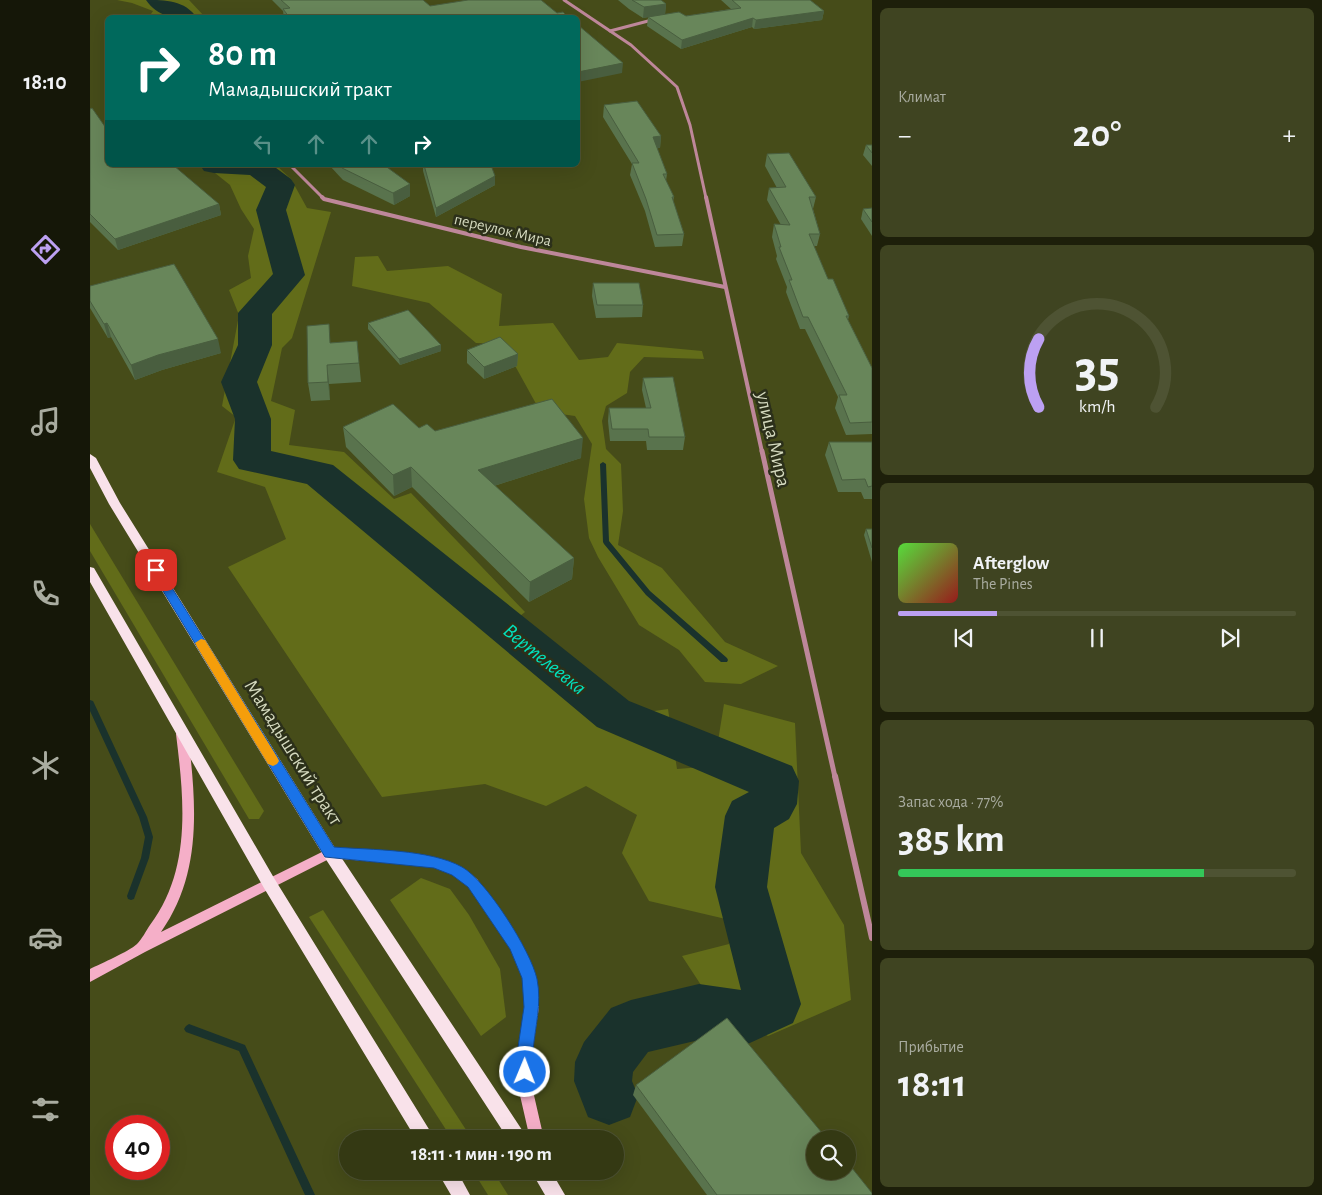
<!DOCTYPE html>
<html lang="ru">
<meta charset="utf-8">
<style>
body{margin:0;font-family:"Alegreya Sans",sans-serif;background:#3f4421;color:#f1f3f6;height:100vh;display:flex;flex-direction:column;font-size:19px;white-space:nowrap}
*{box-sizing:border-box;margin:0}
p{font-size:16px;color:#a9aca0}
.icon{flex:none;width:28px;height:28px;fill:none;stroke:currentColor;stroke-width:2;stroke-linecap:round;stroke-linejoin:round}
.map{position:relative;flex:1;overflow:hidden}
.drawer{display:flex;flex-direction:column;gap:8px;padding:8px;background:#1d1f0a;width:450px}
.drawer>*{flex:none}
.hud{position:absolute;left:15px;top:15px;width:475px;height:152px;border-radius:8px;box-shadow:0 5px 20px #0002,0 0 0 1px #4e5333;background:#00695c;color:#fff;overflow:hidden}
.fabs{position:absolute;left:716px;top:1130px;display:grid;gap:10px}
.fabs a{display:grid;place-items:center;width:50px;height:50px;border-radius:50%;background:#343913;box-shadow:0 5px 20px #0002,0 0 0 1px #4e5333;font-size:25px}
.speed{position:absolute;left:15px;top:1115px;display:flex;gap:10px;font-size:25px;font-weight:700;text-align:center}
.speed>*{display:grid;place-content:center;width:65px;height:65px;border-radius:50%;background:#343913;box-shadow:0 5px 20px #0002,0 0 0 1px #4e5333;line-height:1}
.speed .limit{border:8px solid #d22;background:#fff;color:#111}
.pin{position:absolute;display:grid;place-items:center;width:42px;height:42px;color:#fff;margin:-21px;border-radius:10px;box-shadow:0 2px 8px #0006}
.me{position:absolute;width:55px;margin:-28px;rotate:1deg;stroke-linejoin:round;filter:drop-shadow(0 0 4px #0008)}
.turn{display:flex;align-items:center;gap:18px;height:105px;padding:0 20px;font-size:22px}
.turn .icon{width:65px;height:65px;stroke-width:2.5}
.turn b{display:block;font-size:35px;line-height:42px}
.lanes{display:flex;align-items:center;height:48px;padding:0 20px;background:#0003;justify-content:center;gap:25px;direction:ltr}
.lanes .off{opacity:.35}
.big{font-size:38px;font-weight:600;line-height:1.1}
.drawer .card{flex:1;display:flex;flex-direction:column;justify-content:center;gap:8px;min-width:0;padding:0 18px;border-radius:8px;background:#3f4421}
.drawer .dial{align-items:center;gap:0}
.dial svg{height:130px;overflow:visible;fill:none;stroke:#4e5333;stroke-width:7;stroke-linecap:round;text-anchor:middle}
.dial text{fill:#f1f3f6;stroke:none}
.song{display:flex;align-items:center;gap:15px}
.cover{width:60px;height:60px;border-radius:8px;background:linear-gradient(135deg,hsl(110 70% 55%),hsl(0 70% 35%))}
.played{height:5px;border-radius:2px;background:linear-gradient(90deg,#bca0f2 25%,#4e5333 25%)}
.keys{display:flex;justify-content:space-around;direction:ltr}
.heat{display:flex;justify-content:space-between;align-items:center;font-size:28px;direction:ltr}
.charge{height:8px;border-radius:4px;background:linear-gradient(90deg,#34c759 77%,#4e5333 0)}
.trip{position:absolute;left:249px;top:1130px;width:285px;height:50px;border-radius:25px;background:#343913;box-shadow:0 5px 20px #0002,0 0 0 1px #4e5333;font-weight:600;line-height:50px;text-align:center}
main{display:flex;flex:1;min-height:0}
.dock{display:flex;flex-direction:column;width:90px;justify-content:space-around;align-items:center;background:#151708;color:#a9aca0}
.dock .icon{width:35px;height:35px}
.dock .on{color:#bca0f2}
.dock b{font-size:22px;color:#f1f3f6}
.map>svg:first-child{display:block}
.green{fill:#626c19}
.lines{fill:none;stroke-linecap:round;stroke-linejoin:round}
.stream{fill:#1a322c;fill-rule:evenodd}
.river{fill:#1a322c;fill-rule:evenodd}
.street-far3{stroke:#be879a;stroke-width:3}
.street-far2{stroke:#be879a;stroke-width:4}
.street-far1{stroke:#be879a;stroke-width:5}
.street{stroke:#be879a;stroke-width:6}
.secondary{fill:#f5afc8;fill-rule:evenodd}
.primary{fill:#f9e2ea;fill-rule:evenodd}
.wall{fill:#59734d}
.shaded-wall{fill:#495e3f}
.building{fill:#68865a;stroke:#495e3f}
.route{fill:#1a73e8;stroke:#114b97}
.slow{fill:#f59e0b}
.labels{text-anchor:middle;stroke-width:5;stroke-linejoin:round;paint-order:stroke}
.far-street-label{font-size:16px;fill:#d4d9be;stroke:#2c301a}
.street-label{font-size:20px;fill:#d4d9be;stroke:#2c301a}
.water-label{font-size:21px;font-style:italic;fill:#02e2be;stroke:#2c301a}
</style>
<main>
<nav class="dock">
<b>18:10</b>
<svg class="icon on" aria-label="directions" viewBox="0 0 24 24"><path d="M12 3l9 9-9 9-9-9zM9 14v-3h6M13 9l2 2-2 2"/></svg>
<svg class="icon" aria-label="music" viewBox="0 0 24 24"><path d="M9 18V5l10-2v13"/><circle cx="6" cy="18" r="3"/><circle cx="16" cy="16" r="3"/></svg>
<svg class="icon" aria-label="phone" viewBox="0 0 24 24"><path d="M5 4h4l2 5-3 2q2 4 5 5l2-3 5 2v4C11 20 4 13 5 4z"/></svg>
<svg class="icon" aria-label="climate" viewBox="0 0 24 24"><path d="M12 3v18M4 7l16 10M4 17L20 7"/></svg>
<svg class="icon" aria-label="car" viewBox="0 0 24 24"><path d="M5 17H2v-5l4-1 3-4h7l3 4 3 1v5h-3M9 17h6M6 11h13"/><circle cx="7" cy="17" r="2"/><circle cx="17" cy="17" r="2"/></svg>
<svg class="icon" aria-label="filters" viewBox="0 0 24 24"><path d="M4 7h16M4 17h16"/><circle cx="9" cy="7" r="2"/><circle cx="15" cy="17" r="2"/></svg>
</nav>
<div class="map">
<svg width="782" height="1195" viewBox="0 0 782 1195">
<rect width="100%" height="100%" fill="#464c19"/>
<g class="green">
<polygon points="27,0 99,0 115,17 59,17 63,11 42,3"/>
<polygon points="115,165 186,165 201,179 217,208 241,212 202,338 192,348 181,401 205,410 199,445 254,452 304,499 321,493 435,612 420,624 537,715 578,709 587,769 624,766 634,704 705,723 711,853 754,925 761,1000 678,1036 626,1008 592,956 639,944 640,920 559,901 532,853 547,815 496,786 456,806 395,784 292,797 138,567 196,539 175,487 127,472 146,417 132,406 149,315 139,290 161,278 158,256 164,229 151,209 140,185"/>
<polygon points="288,256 297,271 358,266 412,294 409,326 463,323 489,360 518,357 527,343 612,351 614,359 554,357 540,372 537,393 516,406 512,421 516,449 531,464 533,511 528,545 572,568 635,642 688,666 651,684 615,682 589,650 549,625 508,557 499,538 494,499 502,444 485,416 450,411 413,344 386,343 339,303 262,286 265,257"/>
<polygon points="0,524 174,811 169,819 159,819 0,551"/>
<polygon points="331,878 360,889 379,915 410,969 416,1017 391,1036 300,900"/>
<polygon points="233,910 382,1139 362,1139 219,917"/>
<polygon points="383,1171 403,1171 418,1195 398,1195"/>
</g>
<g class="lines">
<g class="stream">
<polygon points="513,462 516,464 519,541 560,591 637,658 638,660 637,662 631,662 556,595 514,544 513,542 510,464"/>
<polygon points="0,700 3,701 4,703 57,817 63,837 59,858 45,896 44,899 41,900 38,899 37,896 51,858 55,837 49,817 0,711"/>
<polygon points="99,1024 155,1045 225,1195 215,1195 149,1051 96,1032 94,1029 96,1026"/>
</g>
<g class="river">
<path d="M56 0C75 0 95 0 107 18 87 18 69 19 56 0Z"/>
<polygon points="110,165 182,165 201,179 205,185 196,210 215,275 182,314 182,345 167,382 181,419 181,451 243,465 539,701 702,766 709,781 707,804 699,819 684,828 677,887 711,1004 703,1023 651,1047 609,1040 558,1052 543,1072 542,1081 548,1096 540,1117 519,1125 498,1117 484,1081 485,1062 494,1042 521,1008 541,1000 609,984 651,990 625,887 635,816 642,801 659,792 507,727 217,484 149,469 143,460 145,419 131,382 148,345 148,313 183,274 166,210 176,187 160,175 124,173 114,171"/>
</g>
<g class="street-far3">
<polyline points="474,0 541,45 587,87 600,125 616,198"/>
<polyline points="520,31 562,20"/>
<polyline points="200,165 233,198"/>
</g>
<g class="street-far2">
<polyline points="232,197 234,199 431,247 635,287"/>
<polyline points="616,197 672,452"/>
</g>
<polyline class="street-far1" points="672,451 745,777"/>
<polyline class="street" points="745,776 782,938"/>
<path class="secondary" d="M92 729 96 731 98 734C106 802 113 873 71 932L240 848 344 857 371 867 387 879 430 941 445 978 449 1007 442 1053 443 1091 454 1139H440L429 1091 428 1053 435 1007 433 978 421 949 379 887 363 875 344 867 241 858 55 952 0 982V969C12 963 38 952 47 944 52 939 56 931 60 925 102 869 94 799 86 734L88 731Z"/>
<g class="primary">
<polygon points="0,454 6,458 30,503 245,848 438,1139 418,1139 235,858 19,504 0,468"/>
<polygon points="0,567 4,568 184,878 345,1139 326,1139 174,888 0,582"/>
<polygon points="347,1171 367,1171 380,1195 361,1195"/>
<polygon points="441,1171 461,1171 475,1195 455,1195"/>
</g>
</g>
<g class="wall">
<polygon points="182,0 333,0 340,6 467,13 479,18 194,18 193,11"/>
<polygon points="528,0 571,0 576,4 575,14 596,16 641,9 631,0 720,0 734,11 732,20 664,29 662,27 591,49 557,26 558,17 553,18 539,9"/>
<polygon points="514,105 571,136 570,148 567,148 577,174 576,181 584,197 583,201 594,234 592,246 565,247 555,211 540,175 542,164 513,117"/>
<polygon points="0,109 18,165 129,204 131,215 28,250 0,222"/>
<polygon points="776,145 782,145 782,166 773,155"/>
<polygon points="677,154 726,197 723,209 730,234 727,246 724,246 738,279 759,316 758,320 782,368 782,434 756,435 745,408 748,397 715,329 710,329 696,292 697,287 686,259 687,256 682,237 684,224 691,225 677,200 679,188 687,188 675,166"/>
<polygon points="239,165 294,165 320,196 304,205 253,180"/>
<polygon points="333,165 401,165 405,185 346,217 333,171"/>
<polygon points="782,208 782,236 771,219 773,209"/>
<polygon points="503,283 553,305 552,317 506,318 502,296"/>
<polygon points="0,286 131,353 72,370 45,380 21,337 18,338 0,308"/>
<polygon points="278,323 351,345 351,351 310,365 278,329"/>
<polygon points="267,341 271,382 239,384 240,400 221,401 218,383 241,343"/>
<polygon points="377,350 428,354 427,366 394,379 377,363"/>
<polygon points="553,378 595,437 593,450 557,450 556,441 520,441 518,421 519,408 556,408 552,390"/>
<polygon points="253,427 329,428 491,458 404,486 484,558 482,579 439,602 322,487 304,496 256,447"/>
<polygon points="739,442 782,442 782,499 774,499 771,492 748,492 735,455"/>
<polygon points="776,529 782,529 782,562 774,535"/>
<polygon points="546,1085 782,1195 617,1195 543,1095"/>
</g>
<g class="shaded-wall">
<polygon points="576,4 575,15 553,18 554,7"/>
<polygon points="734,11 732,20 664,29 666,20"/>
<polygon points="663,18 662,27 591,49 592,40"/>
<polygon points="533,63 532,73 488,82 488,72"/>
<polygon points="571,136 570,148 561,149 563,137"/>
<polygon points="405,176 405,185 346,217 346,208"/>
<polygon points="320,184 320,196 304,205 303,193"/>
<polygon points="129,204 131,215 28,250 25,239"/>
<polygon points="17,323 21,337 18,338 14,324"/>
<polygon points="128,339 131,353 72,370 45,380 41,365 68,355"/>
<polygon points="351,345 351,351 310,365 309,359"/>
<polygon points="428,354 427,366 394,379 394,367"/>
<polygon points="237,365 239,384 240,400 238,382"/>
<polygon points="493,438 491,458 388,491 388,470"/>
<polygon points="321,467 322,487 304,496 303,475"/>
<polygon points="484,558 482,579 439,602 440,582"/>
</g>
<g class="building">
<polygon points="191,0 333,0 340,6 378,0 451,0 467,13 473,12 479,18 200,18 193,9 200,8"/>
<polygon points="542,0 571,0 576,4 554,7"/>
<polygon points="642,0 720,0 734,11 666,20 663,18 592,40 558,17 589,12 596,16 651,8"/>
<polygon points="488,25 533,63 488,72"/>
<polygon points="547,101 571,136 563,137 577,174 573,174 584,197 582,197 594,234 567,235 556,199 542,163 549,163 514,105"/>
<polygon points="2,108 18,131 18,165 83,165 129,204 25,239 0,214 0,109"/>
<polygon points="776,145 782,145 782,153"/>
<polygon points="699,153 726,197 719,197 730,234 719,234 738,279 743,279 759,316 756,316 782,368 782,422 760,423 749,395 757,395 718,317 713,317 699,280 702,280 689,247 691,247 684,224 700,225 679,188 696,187 677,154"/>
<polygon points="249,165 294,165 320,184 303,193 252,168"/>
<polygon points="334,165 401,165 405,176 346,208"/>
<polygon points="782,208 782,222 773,209"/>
<polygon points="84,264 128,339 68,355 41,365 17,323 14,324 0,301 0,286"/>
<polygon points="503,283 549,283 553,305 507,305"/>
<polygon points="318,310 351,345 309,359 278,323"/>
<polygon points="239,324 240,343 267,341 269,363 237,365 238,382 218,383 217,326"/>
<polygon points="410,337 428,354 394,367 377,350"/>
<polygon points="583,377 595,437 559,437 558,429 522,429 519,408 561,408 553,378"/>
<polygon points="462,399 493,438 388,470 484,558 440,582 321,467 303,475 253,427 303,404 329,428 337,424 345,431"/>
<polygon points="739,442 782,442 782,486 778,487 775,479 752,480"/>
<polygon points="776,529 782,529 782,548"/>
<polygon points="637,1018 737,1139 725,1139 725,1171 758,1171 758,1163 782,1193 782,1195 627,1195 546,1085"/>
</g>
<path class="route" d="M66 566 69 567 244 847C281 850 340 849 372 867 396 880 441 951 447 979 452 1004 445 1027 443 1051 442 1060 444 1069 441 1078L435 1080 430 1078 428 1072 427 1054 434 1007 432 978 420 949 378 887 362 875 344 868 235 857 62 573 60 570 62 567Z"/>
<polygon class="slow" points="111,639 115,640 187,757 189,761 187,764 183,766 178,764 107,647 105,643"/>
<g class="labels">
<g class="far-street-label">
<text transform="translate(413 229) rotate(13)" y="6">переулок Мира</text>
</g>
<g class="street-label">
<text transform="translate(684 439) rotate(77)" y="7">улица Мира</text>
<text transform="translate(204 752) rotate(58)" y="7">Мамадышский тракт</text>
</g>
<g class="water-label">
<text transform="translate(455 659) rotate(39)" y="7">Вертелеевка</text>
</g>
</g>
</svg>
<div class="fabs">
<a><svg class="icon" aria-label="search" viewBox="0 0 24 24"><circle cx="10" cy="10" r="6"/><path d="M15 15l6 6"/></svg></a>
</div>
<div class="speed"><div class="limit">40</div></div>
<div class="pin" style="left:66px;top:570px;background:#d93025"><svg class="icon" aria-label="arrive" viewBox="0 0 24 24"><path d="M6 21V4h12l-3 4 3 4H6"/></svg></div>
<svg class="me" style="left:435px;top:1072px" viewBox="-20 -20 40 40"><circle r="17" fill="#1a73e8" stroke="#fff" stroke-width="3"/><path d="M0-11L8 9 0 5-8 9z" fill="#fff"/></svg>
<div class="trip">18:11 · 1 мин · 190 m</div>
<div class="hud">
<div class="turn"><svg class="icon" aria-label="right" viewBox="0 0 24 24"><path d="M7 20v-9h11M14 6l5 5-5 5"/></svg><div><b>80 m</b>Мамадышский тракт</div></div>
<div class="lanes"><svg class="icon off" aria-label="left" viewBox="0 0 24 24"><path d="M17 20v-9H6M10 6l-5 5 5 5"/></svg><svg class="icon off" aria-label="ahead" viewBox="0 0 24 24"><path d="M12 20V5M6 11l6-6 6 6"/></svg><svg class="icon off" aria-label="ahead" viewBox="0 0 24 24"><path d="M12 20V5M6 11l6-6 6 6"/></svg><svg class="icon" aria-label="right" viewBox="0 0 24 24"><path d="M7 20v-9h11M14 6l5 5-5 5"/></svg></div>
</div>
</div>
<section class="drawer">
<div class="card"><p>Климат</p>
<div class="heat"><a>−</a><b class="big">20°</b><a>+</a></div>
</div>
<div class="card dial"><svg viewBox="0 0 100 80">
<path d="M14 69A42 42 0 1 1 86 69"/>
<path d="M14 69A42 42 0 0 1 14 27" stroke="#bca0f2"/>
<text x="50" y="56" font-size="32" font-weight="700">35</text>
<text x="50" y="72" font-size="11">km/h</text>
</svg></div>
<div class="card">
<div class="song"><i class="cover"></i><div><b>Afterglow</b><p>The Pines</p></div></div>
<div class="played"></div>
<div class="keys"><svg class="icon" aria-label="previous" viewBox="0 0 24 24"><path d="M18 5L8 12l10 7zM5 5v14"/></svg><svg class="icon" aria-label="pause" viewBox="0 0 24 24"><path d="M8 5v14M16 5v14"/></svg><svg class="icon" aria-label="next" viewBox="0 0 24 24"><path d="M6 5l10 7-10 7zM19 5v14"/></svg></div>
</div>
<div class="card"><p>Запас хода · 77%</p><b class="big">385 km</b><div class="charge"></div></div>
<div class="card"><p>Прибытие</p><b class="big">18:11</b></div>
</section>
</main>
